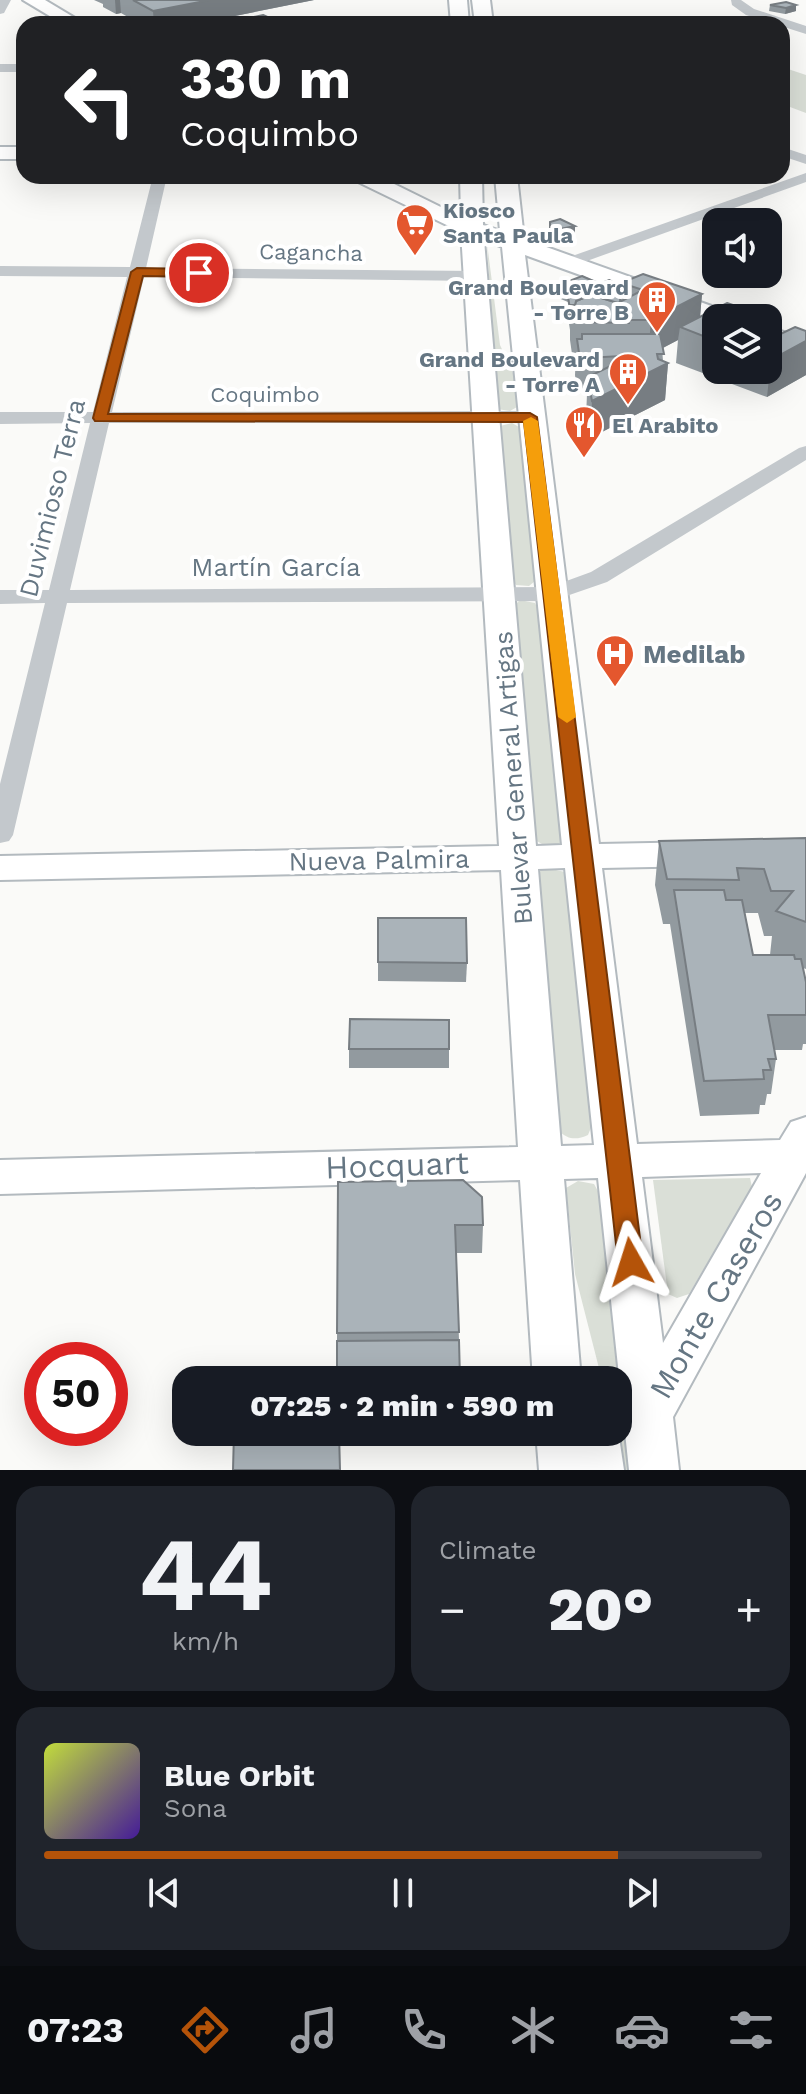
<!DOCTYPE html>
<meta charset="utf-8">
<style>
body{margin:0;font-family:"Work Sans",sans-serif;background:#20242c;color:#f1f3f6;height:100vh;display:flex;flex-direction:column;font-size:30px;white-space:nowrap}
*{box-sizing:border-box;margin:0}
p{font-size:26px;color:#9ea1a6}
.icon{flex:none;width:44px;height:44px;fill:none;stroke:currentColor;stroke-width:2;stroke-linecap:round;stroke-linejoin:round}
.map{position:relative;height:1470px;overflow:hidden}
.side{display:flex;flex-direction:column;gap:16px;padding:16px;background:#0d0f14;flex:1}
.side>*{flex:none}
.hud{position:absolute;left:16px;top:16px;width:774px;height:168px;border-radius:24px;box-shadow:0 8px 32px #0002;background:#202124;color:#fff;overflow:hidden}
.fabs{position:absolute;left:702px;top:208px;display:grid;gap:16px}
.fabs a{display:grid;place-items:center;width:80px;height:80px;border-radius:16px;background:#171b24;box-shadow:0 8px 32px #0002;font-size:40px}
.speed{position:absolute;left:24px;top:1342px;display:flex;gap:16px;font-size:40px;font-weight:700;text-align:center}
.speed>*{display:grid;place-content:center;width:104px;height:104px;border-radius:50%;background:#171b24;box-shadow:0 8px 32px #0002;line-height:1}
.speed .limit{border:12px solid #d22;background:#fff;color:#111}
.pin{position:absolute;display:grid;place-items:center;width:68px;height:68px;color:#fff;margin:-34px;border:4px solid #fff;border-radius:50%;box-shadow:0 2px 8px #0007}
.me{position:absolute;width:88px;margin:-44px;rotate:354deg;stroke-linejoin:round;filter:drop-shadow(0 0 6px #0008)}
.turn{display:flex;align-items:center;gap:28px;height:168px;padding:0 32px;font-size:36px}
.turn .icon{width:104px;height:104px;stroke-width:2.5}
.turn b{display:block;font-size:56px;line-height:68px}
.big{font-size:60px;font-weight:800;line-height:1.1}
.side .tile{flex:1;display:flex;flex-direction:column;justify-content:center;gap:12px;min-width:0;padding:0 28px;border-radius:24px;background:#20242c}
.side .dial{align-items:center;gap:0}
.dial b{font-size:104px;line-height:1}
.song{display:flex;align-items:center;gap:24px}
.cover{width:96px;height:96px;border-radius:12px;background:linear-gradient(135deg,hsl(70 70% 55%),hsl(260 70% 35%))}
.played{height:8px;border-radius:4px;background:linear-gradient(90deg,#b45309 80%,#363941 80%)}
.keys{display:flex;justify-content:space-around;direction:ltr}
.heat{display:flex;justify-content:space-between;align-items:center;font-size:44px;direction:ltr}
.side .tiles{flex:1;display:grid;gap:16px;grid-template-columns:1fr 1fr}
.tile:last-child{grid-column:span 2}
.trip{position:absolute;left:172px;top:1366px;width:460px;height:80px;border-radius:24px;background:#171b24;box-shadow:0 8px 32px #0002;font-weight:800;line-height:80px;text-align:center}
.menu{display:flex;height:128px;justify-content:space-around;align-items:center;background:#090b0e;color:#9ea1a6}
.menu .icon{width:56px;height:56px}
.menu .on{color:#b45309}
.menu b{font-size:36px;color:#f1f3f6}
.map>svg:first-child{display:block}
.green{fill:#dadfd7}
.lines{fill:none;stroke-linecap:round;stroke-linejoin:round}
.secondary-casing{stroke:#b3babf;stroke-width:4}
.street{fill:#c3c8cc;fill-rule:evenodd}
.secondary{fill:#fff;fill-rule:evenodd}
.wall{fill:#929a9f;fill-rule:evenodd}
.shaded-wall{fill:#777d82}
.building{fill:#aab3b9;stroke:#777d82;stroke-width:2}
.route{fill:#b45309;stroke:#753606;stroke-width:2}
.slow{fill:#f59e0b}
.labels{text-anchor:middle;stroke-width:8;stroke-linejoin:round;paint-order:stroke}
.far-poi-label{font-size:22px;font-weight:bold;fill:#657683;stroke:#fff;text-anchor:start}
.far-street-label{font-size:22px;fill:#657683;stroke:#fff}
.street-label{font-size:26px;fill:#657683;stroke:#fff}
.poi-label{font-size:26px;font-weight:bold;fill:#657683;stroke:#fff;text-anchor:start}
.near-street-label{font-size:32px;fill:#657683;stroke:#fff}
</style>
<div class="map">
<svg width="806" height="1470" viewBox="0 0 806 1470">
<rect width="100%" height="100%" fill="#fafaf8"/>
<g class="green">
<polygon points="782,67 806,75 806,113 782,104"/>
<polygon points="487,243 500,345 514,375 517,407 510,411 497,409"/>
<polygon points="512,423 519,427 535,581 529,586 516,585 513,581 500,426"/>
<polygon points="520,600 535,603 537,607 562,841 559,844 542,844 535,840 515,605"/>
<path d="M547 868 565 872 592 1125 588 1135C577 1140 568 1140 559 1131L538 878 541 869Z"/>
<polygon points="750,1178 752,1187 689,1294 677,1298 668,1294 653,1180"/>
<polygon points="578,1181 594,1184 599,1193 628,1470 613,1470 618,1432 618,1380 602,1380 575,1274 566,1188"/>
</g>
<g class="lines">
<defs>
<g id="secondary">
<polygon points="23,0 45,0 85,24 63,24"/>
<polygon points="449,0 467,0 469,24 451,24"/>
<polygon points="472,0 490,0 493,24 475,24"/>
<rect x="0" y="147" width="24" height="12"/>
<path d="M350 176H378L461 217 460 176H482L483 225 500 231 495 176H517L524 239 731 313 734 318H716V324L713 323 525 255 599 844 702 842 715 846 720 854 715 862 702 866 602 868 637 1144 780 1140 791 1122 806 1117V1173L673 1417 679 1470H629L598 1178 564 1179 581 1380H533L520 1180 0 1194V1160L518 1147 501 870 0 880V856L499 846 461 232 354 180ZM484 240 502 247 562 845 536 846ZM565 868 594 1145 561 1146 538 869ZM761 1173 663 1343 642 1177Z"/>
<polygon points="768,327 806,339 806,356 768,343"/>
<polygon points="618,1430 624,1470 539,1470 536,1432"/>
</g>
</defs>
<use href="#secondary" class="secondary-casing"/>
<g class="street">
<polygon points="0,0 11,0 4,13 0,14"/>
<polygon points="731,0 741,0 754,9 806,26 806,34 746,15 732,5"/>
<rect x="0" y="64" width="24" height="8"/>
<polygon points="782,147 806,155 806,164 782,156"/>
<polygon points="806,173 806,182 573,266 561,266 559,263 561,260"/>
<polygon points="153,176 167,176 146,268 477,271 485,276 477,281 144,277 112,412 530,411 539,417 530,423 109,423 70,590 550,587 591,572 799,448 806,446 806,460 607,582 552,601 67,603 13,835 9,841 0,843 0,784 45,603 0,604 0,590 49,590 90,423 0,424 0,412 93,412 127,277 0,276 0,266 130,267"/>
</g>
<use href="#secondary" class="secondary"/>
</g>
<g class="wall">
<polygon points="94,0 314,0 195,24 140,24 121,13 116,14 103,7 103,4"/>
<polygon points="786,2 796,11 785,14 769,11 770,5"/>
<polygon points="621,283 702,294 700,317 768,317 716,318 716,370 768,370 768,340 806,331 806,375 767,397 676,363 678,340 662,348 663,361 668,363 665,400 590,438 586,417 587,394 584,394 582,390 577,390 575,375 576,354 572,354 570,340 570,330 567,311 568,302 551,295 551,288 600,284 621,286"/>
<path d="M806 838V969L803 968 806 982V1044H803L802 1050H774L776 1059 771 1094H767L765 1105H760L759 1114 700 1116 670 924H663L655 885 659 841ZM745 913H758L764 936H772L770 955H753Z"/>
<polygon points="378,918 467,963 466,982 378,981"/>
<rect x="349" y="1049" width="100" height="19"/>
<polygon points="338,1182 483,1225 482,1253 456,1253 459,1340 337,1341"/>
</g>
<g class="shaded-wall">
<polygon points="115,0 120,0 121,13 116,14"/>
<polygon points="210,0 314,0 195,24 154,24 153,11"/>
<polygon points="796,5 796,11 785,14 786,8"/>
<polygon points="575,226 575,233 550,238 550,231"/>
<polygon points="702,294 699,329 680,327 678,340 648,356 651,320"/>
<polygon points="806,341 806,375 767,397 771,360"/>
<polygon points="668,363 665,400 590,438 592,401"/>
</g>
<g class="building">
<polygon points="133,0 210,0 153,11"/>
<polygon points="786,2 796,5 786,8 770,5"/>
<polygon points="263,15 283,24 235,24 230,22"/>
<polygon points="560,219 575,226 550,231 550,222"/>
<polygon points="643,274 702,294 651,320 629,320 629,323 579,322 578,319 574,319 571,305 575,305 576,301 591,295 618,303 643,290 621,283"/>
<polygon points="582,276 600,284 570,296 551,288"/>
<polygon points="609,280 621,286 620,302 618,303 591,295 576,301 575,305 571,305 571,315 568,297"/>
<polygon points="727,303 768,317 716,318 716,341 680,327"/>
<polygon points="795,327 806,331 806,341 771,360 768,359 768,340"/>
<polygon points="582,334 660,334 664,354 657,354 658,359 668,363 592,401 588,380 595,376 592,375 621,361 621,356 586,358 584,353 579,353 577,339 582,339"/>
<polygon points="806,838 806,922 776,911 793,891 771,891 764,869 737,868 739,880 667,879 659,841"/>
<polygon points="674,890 724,890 726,900 742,900 753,955 794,955 795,959 801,959 806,982 806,1015 768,1015 776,1059 768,1059 771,1070 763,1070 764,1079 704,1081"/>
<polygon points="378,918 466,918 467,963 378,962"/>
<polygon points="350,1019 449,1020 449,1049 349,1049"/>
<polygon points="463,1180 482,1197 483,1225 455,1225 459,1332 337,1333 338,1182"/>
<polygon points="459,1340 460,1380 337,1380 337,1341"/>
<polygon points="234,1432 339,1432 340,1470 233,1470"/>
</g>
<polygon class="route" points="137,268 199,269 205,273 199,277 143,276 108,414 530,413 537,417 643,1262 639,1269 631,1272 622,1269 618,1262 524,422 95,421 93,418 131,272"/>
<polygon class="slow" points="531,417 538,421 576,717 567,723 558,717 523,421"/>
<defs>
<symbol id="supermarket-pin" viewBox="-11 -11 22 30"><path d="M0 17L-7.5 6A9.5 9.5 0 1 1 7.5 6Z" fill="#e4572e" stroke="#fff"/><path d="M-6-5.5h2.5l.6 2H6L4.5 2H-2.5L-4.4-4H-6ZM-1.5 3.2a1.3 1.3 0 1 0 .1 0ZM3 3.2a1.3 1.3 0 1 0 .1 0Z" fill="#fff"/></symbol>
<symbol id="building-pin" viewBox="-11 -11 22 30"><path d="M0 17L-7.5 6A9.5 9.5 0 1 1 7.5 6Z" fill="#e4572e" stroke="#fff"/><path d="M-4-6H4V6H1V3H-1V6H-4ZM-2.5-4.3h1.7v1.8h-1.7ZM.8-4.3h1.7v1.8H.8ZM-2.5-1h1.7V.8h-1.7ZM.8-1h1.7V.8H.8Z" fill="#fff"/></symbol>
<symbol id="restaurant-pin" viewBox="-11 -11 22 30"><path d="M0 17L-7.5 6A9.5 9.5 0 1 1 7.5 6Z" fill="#e4572e" stroke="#fff"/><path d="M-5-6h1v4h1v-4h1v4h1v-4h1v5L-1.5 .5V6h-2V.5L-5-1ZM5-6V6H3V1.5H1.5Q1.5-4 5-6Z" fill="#fff"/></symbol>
<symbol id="hospital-pin" viewBox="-11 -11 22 30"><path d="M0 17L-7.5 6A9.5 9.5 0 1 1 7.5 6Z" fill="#e4572e" stroke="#fff"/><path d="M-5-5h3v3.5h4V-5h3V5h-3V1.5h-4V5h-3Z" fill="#fff"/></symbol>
</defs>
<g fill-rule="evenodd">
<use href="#supermarket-pin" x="393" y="201" width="44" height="60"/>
<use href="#building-pin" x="635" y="278" width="44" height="60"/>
<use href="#building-pin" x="606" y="350" width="44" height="60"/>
<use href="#restaurant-pin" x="562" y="403" width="44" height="60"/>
<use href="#hospital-pin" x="593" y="632" width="44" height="60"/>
</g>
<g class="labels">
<g class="far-poi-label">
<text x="443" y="218">Kiosco<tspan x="443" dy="25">Santa Paula</tspan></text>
<text x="629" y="295" text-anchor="end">Grand Boulevard<tspan x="629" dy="25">- Torre B</tspan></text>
<text x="600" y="367" text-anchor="end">Grand Boulevard<tspan x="600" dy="25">- Torre A</tspan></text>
<text x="612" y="433">El Arabito</text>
</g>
<g class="far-street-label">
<text transform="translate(311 252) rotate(1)" y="8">Cagancha</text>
<text x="265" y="402">Coquimbo</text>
</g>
<g class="street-label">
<text transform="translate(52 498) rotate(-76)" y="9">Duvimioso Terra</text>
<text x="276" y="576">Martín García</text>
<text transform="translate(513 778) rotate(-94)" y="9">Bulevar General Artigas</text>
<text transform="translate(379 860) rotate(-1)" y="9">Nueva Palmira</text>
</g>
<g class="poi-label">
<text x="643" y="663">Medilab</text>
</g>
<g class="near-street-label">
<text transform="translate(397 1165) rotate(-2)" y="11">Hocquart</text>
<text transform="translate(716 1295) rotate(-60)" y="11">Monte Caseros</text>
</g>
</g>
</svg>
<div class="fabs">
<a><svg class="icon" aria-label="sound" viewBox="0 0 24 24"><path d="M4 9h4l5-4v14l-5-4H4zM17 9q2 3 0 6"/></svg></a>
<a><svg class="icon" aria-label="layers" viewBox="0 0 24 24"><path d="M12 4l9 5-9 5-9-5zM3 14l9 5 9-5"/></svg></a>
</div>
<div class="speed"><div class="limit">50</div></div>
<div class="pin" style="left:199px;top:273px;background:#d93025"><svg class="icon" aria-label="arrive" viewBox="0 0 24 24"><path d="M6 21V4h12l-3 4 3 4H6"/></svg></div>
<svg class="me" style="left:631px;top:1262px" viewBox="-20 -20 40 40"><path d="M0-17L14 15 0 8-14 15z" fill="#b45309" stroke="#fff" stroke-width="4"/></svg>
<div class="trip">07:25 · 2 min · 590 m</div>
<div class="hud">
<div class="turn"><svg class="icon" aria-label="left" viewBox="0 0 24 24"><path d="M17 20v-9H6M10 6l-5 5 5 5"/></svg><div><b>330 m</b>Coquimbo</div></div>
</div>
</div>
<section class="side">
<div class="tiles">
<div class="tile dial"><b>44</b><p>km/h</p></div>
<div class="tile"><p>Climate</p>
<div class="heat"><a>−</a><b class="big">20°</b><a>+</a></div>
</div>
<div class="tile">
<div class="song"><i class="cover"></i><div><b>Blue Orbit</b><p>Sona</p></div></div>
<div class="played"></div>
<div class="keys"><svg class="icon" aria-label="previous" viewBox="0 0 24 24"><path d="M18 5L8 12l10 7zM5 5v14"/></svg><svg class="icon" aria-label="pause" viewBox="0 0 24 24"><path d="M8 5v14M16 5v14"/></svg><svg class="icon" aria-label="next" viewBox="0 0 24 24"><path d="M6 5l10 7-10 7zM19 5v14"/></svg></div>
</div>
</div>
</section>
<nav class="menu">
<b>07:23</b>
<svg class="icon on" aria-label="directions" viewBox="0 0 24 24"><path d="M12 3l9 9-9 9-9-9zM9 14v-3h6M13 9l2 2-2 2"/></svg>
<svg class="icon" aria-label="music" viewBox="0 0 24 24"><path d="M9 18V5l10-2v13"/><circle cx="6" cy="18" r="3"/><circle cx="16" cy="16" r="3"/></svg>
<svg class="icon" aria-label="phone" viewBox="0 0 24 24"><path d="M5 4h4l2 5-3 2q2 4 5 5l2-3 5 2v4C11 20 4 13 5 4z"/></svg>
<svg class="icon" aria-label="climate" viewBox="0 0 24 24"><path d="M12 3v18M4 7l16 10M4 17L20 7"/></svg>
<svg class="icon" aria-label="car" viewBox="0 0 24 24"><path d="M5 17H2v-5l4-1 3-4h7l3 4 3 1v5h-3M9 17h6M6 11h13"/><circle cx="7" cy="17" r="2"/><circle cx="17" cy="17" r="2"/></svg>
<svg class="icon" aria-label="filters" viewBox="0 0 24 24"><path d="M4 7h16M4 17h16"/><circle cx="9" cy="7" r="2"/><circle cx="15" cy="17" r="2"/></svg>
</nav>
